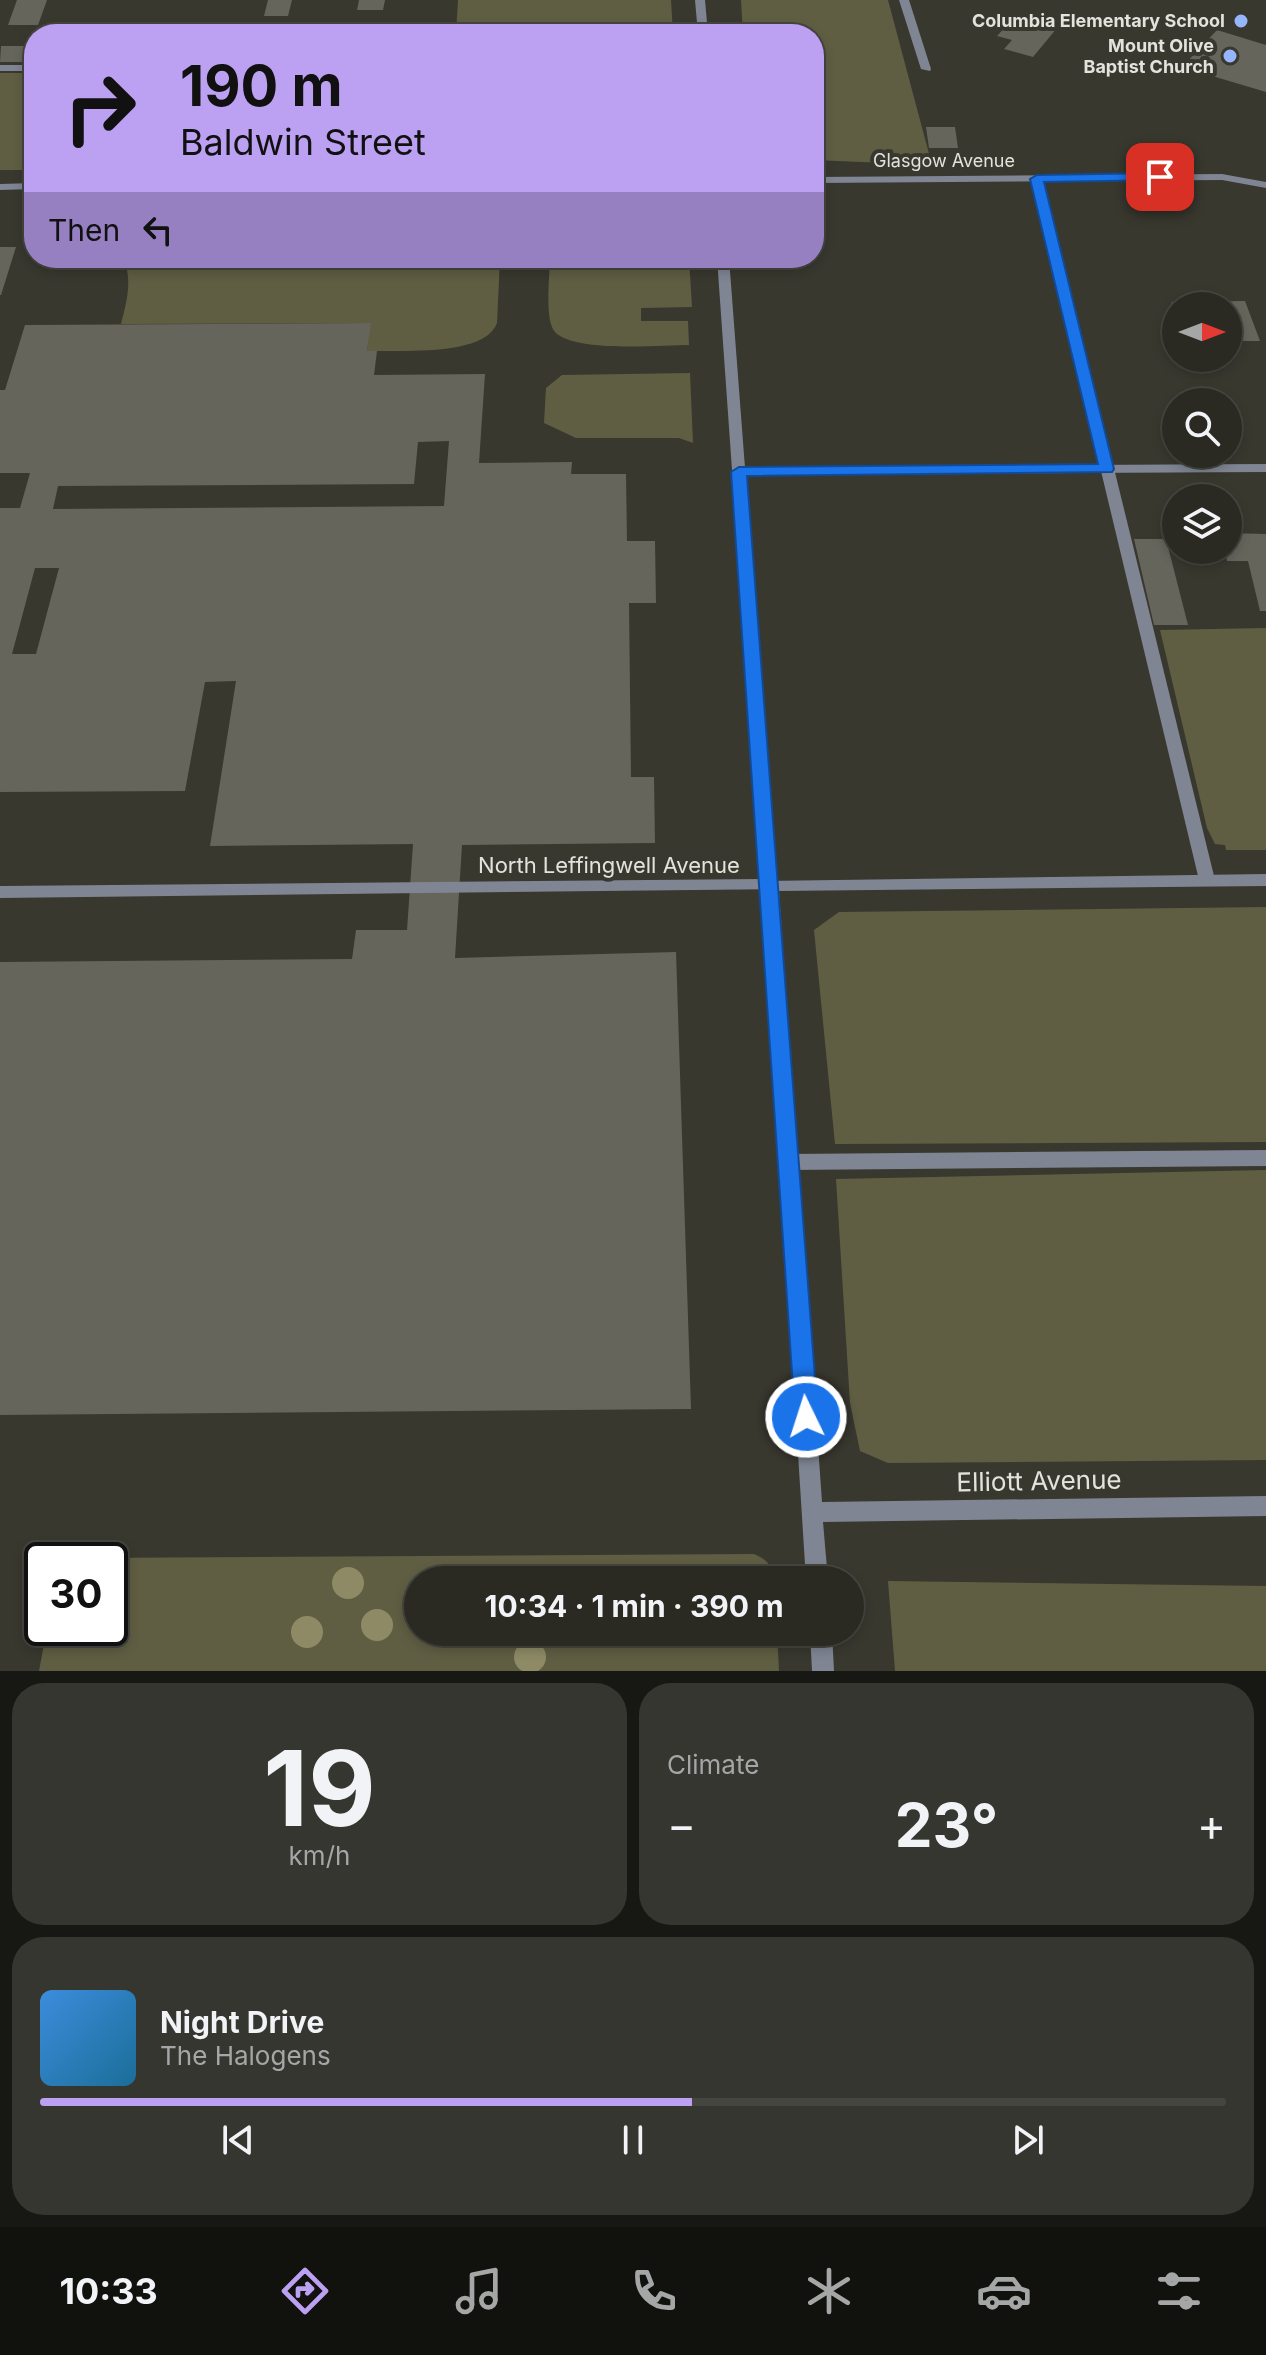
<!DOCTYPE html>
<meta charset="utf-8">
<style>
body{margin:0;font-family:Inter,sans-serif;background:#363630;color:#f1f3f6;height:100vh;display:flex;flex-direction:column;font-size:30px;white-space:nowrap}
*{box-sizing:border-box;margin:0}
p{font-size:26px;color:#a5a7a6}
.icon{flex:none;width:44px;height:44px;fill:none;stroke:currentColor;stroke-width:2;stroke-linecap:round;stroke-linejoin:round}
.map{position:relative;height:1671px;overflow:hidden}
.sheet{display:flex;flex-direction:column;gap:12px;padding:12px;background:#171713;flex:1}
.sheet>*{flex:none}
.banner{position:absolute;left:24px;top:24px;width:800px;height:244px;border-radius:32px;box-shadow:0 4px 12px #0003,0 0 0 2px #464641;background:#bca0f2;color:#111;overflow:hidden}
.needle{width:52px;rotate:90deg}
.buttons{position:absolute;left:1162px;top:292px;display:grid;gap:16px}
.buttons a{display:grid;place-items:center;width:80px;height:80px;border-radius:50%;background:#2a2a23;box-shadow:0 4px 12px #0003,0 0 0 2px #464641;font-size:40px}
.speed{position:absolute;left:24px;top:1542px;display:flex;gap:16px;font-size:40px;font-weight:700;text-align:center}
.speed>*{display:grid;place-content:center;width:104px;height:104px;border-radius:50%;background:#2a2a23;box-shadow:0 4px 12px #0003,0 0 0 2px #464641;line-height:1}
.speed .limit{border:4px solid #111;border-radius:12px;background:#fff;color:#111}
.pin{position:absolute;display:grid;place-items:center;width:68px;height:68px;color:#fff;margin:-34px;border-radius:16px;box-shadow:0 4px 12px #0006}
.me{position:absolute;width:88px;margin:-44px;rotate:356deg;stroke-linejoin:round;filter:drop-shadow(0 0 6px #0008)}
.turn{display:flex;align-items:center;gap:28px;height:168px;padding:0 24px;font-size:36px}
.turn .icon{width:104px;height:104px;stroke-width:2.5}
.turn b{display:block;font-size:56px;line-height:68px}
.then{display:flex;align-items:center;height:76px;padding:0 24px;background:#0003;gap:16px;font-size:30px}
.big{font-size:60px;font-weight:700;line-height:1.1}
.sheet .tile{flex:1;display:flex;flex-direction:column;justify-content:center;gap:12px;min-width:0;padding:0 28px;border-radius:32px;background:#363630}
.sheet .dial{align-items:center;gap:0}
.dial b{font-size:104px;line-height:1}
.song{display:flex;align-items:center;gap:24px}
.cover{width:96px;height:96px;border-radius:12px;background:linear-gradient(135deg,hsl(210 70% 55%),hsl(200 70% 35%))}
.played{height:8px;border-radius:4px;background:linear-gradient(90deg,#bca0f2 55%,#464641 55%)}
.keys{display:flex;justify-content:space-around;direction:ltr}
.heat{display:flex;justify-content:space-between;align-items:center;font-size:44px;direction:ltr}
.sheet .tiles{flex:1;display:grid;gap:12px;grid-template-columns:1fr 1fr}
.tile:last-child{grid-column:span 2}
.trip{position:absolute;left:404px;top:1566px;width:460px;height:80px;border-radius:40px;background:#2a2a23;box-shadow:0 4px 12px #0003,0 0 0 2px #464641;font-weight:700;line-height:80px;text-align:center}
.tabs{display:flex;height:128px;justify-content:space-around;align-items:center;background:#11110e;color:#a5a7a6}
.tabs .icon{width:56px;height:56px}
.tabs .active{color:#bca0f2}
.tabs b{font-size:36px;color:#f1f3f6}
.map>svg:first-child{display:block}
.green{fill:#5f5e43}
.building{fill:#66655c;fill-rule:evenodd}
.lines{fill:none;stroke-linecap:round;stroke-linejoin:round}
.service{fill:#7f8593;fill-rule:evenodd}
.minor{fill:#7f8593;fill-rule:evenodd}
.tree{fill:#8d8a65}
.route{fill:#1a73e8;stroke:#114b97;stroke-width:2}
.poi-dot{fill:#95b6fd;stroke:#38382f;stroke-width:3}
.labels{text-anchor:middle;stroke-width:8;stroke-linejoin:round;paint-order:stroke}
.far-poi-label{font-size:18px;font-weight:bold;fill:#e3e2dd;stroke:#38382f;text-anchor:end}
.far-street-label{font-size:18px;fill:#e3e2dd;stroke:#38382f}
.street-label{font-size:22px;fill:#e3e2dd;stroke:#38382f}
.near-street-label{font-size:26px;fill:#e3e2dd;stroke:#38382f}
</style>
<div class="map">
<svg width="1266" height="1671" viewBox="0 0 1266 1671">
<rect width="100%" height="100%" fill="#38382f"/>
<g class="green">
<polygon points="458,0 671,0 673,34 456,34"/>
<polygon points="741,0 888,0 932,165 814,160 814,34 743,34"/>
<rect x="0" y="73" width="34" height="97"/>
<path d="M122 258H500L497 323C485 357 399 350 367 351L370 323 121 324C126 304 134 277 122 258Z"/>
<path d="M550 258H689L692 307 641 308V321H688L689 345C660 345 575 353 555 332 544 320 550 274 550 258Z"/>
<polygon points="690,373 693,443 679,438 576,438 544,423 546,388 562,375"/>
<polygon points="1266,628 1266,850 1226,850 1225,845 1215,844 1207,828 1160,630"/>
<polygon points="1266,907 1266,1142 835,1144 814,930 839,912"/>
<polygon points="1266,1170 1266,1460 888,1463 860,1451 850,1403 836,1179"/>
<path d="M754 1554C767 1560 773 1565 774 1580H418V1632H777L779 1671H39L47 1628H110V1560H76L81 1558Z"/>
<polygon points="888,1581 1266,1586 1266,1671 895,1671"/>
</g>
<g class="building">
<polygon points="17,0 47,0 38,25 8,25"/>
<polygon points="268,0 292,0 288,16 264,16"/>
<polygon points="359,0 385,0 383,10 357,10"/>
<polygon points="1043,17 1062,22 1033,57 1004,49 1012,40 997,36 1010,22 1026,26 1032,19 1040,21"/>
<polygon points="1217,30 1266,45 1266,92 1182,67"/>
<polygon points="1,46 28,46 23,62 0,62"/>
<polygon points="926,127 955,127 958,148 929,148"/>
<polygon points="0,247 16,247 1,295 0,295"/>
<polygon points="1245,301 1260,341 1228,341 1228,306 1176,306 1175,314 1171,302"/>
<path d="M371 323 367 351H377L374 375 485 374 479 463 572 462 571 474H626L627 541H655L656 603H629L631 777H654L655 843 462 845 455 958 676 952 691 1409 0 1415V962L352 959 356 930H407L413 844 210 846 236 681 205 682 185 791 0 792V508H20L30 473H0V390H5L25 325ZM449 441 444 506 53 509 58 486 414 484 418 442ZM35 568H59L36 654H12Z"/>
<polygon points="1228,533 1266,534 1266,611 1260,611 1248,561 1227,561 1225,550 1228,550"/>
<polygon points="1134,539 1166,539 1188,625 1154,625"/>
</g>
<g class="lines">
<g class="service">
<polygon points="899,0 909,0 931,69 930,71 921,69"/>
<rect x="0" y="65" width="34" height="6"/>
<polygon points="1037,176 1043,179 1215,880 1213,884 1201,884 1199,880 1031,179"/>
<polygon points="717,258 729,258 745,468 1079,465 1086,469 1079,473 746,476 778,885 776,889 0,898 0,886 761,879"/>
<polygon points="1266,1150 1266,1166 790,1170 784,1168 781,1162 784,1156 790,1154"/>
</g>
<g class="minor">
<polygon points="695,0 705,0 708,34 698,34"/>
<polygon points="1222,174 1266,182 1266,188 1222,180 814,183 814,177"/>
<polygon points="34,183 34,189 0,190 0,184"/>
<polygon points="1266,464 1266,472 1079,473 1072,469 1079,465"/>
<polygon points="1266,874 1266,886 779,891 822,1502 1266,1496 1266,1516 823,1522 828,1580 806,1580 762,885 764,881"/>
<polygon points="810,1632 832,1632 834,1671 812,1671"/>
</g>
</g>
<g class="tree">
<circle cx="348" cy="1583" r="16"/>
<circle cx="377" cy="1625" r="16"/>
<circle cx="307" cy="1632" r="16"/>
<circle cx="530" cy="1657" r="16"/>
</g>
<polygon class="route" points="1160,173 1167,177 1165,180 1044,182 1114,469 1112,472 747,476 818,1417 814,1424 806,1427 798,1424 795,1417 731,472 739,467 1098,464 1030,179 1037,175"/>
<g class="poi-dot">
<circle cx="1241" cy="21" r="8"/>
<circle cx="1230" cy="56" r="8"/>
</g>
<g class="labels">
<g class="far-poi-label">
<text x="1225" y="27">Columbia Elementary School</text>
<text x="1214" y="52">Mount Olive<tspan x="1214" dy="21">Baptist Church</tspan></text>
</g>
<g class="far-street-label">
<text x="944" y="167">Glasgow Avenue</text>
</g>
<g class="street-label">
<text x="609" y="873">North Leffingwell Avenue</text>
</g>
<g class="near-street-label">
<text transform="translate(1039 1481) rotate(-1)" y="9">Elliott Avenue</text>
</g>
</g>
</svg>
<div class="buttons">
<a><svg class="needle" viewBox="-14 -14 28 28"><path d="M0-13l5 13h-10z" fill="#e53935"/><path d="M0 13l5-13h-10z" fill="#a5a7a6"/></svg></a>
<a><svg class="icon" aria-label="search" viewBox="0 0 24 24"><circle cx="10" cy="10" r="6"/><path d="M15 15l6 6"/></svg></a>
<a><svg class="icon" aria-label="layers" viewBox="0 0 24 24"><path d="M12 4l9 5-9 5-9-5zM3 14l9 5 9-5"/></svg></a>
</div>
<div class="speed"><div class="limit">30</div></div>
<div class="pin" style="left:1160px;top:177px;background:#d93025"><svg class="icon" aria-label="arrive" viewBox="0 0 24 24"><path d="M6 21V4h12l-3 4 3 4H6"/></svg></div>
<svg class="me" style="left:806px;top:1417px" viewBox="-20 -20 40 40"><circle r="17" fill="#1a73e8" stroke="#fff" stroke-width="3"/><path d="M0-11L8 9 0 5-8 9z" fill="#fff"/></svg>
<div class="trip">10:34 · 1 min · 390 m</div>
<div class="banner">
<div class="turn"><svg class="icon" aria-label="right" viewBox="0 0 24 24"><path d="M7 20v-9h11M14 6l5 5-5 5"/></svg><div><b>190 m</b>Baldwin Street</div></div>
<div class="then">Then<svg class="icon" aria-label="left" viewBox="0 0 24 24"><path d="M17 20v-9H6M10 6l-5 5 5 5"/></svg></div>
</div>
</div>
<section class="sheet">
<div class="tiles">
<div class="tile dial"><b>19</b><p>km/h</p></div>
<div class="tile"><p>Climate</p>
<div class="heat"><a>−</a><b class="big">23°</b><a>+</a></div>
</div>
<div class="tile">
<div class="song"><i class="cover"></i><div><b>Night Drive</b><p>The Halogens</p></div></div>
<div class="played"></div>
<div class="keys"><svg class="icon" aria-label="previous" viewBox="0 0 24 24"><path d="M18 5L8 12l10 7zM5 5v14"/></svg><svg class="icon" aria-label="pause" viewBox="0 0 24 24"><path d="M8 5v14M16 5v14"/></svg><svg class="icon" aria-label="next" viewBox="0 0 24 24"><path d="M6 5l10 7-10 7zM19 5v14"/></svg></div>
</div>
</div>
</section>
<nav class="tabs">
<b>10:33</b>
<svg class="icon active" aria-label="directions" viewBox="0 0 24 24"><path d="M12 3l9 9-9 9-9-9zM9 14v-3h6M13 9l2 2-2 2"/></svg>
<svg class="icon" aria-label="music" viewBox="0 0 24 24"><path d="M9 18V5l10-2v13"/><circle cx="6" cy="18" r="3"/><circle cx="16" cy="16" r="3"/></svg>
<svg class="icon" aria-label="phone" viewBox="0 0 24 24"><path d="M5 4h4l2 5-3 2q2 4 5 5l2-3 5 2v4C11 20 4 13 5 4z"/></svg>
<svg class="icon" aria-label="climate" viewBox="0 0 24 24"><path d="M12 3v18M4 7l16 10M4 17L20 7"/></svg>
<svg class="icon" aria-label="car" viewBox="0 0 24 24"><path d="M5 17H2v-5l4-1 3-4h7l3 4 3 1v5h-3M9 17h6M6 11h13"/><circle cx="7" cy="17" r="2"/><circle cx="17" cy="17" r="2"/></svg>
<svg class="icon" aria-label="filters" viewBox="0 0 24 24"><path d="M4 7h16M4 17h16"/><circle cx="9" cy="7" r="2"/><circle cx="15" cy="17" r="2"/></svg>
</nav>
